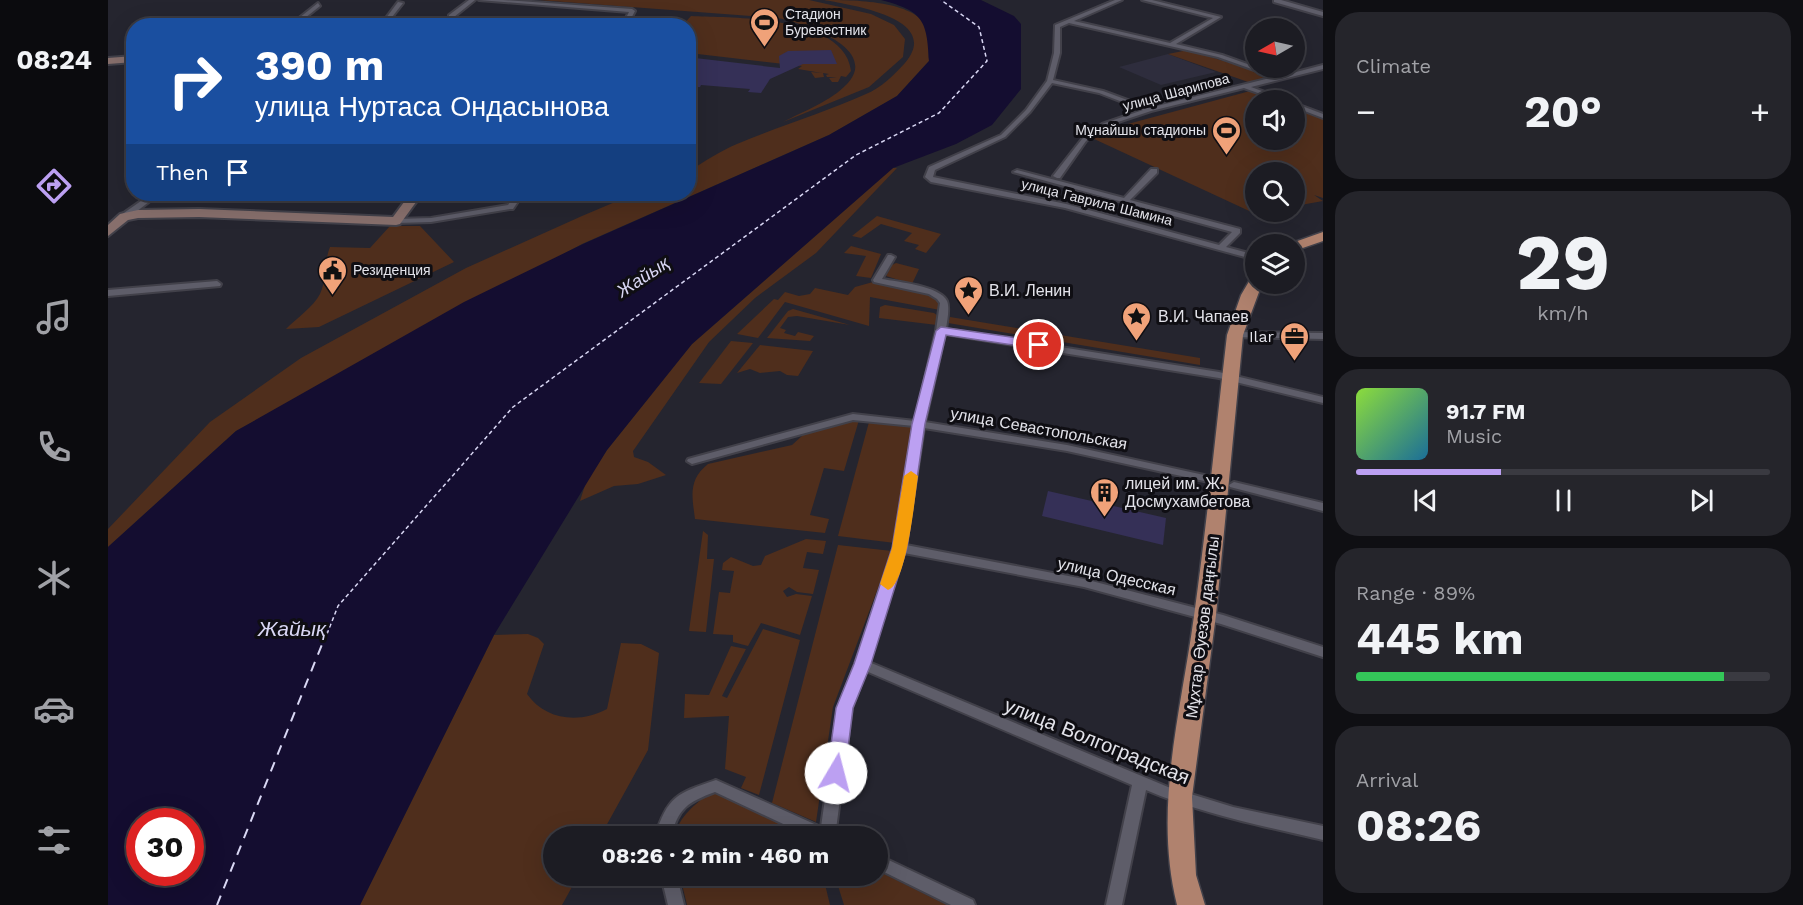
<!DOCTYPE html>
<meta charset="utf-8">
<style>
body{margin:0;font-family:"Work Sans",sans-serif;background:#25252b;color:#f1f3f6;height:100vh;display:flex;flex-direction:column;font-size:22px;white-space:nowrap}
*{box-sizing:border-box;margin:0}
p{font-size:20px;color:#a0a1a6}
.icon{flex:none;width:33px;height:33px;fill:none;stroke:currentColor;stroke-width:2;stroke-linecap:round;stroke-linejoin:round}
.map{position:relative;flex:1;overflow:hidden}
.panel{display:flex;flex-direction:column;gap:12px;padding:12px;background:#0f0f13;width:480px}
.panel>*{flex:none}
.guide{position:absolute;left:18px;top:18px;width:570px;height:183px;border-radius:24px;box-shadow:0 6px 24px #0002,0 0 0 2px #3a3a41;background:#1a4fa0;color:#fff;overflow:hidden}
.needle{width:39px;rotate:261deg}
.tools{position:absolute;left:1137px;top:18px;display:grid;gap:12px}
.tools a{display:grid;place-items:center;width:60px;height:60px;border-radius:50%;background:#1c1c23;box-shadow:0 6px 24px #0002,0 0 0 2px #3a3a41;font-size:30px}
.speed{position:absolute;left:18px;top:808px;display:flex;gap:12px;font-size:30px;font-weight:700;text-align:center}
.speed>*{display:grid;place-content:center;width:78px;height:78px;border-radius:50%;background:#1c1c23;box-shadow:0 6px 24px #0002,0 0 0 2px #3a3a41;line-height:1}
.speed .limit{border:9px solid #d22;background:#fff;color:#111}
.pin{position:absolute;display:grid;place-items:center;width:51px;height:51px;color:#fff;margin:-26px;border:3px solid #fff;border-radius:50%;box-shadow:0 2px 6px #0007}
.me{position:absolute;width:66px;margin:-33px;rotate:8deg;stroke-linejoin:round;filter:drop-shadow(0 0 4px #0008)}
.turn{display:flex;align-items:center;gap:21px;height:126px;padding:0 30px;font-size:27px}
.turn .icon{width:78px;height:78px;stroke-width:2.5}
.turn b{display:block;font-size:42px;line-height:51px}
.then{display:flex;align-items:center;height:57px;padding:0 30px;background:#0003;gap:12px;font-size:22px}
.big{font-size:45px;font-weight:700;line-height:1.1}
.panel .tile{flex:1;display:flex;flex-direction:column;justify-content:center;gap:9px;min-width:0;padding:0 21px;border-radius:24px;background:#25252b}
.panel .dial{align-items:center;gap:0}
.dial b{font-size:78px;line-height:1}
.song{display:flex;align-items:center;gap:18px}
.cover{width:72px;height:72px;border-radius:9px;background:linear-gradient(135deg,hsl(90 70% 55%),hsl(200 70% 35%))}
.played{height:6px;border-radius:3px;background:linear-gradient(90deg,#bca0f2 35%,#3a3a41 35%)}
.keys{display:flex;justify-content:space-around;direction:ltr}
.heat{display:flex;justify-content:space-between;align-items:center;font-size:33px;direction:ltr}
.charge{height:9px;border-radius:4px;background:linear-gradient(90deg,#34c759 89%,#3a3a41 0)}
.trip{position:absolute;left:435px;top:826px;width:345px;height:60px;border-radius:30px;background:#1c1c23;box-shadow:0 6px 24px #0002,0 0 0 2px #3a3a41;font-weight:700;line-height:60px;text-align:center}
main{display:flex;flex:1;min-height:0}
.tabs{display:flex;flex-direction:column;width:108px;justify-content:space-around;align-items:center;background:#0b0b0e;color:#a0a1a6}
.tabs .icon{width:42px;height:42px}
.tabs .active{color:#bca0f2}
.tabs b{font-size:27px;color:#f1f3f6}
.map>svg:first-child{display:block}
.built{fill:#2e2d3d}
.green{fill:#4f2e1c}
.water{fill:#140d30;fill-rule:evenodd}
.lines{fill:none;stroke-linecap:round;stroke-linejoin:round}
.ferry-far1{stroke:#d9d7f4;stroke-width:1.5;stroke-dasharray:4 3;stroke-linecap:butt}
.ferry{stroke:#d9d7f4;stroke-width:2;stroke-dasharray:10 8;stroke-linecap:butt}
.building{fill:#353057}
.street-casing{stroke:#42414a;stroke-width:4}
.secondary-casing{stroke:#42414a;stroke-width:4}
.primary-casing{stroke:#42414a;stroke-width:3}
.street{fill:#5e5d69;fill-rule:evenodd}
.secondary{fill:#876f6c;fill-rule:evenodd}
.primary{fill:#b0826e;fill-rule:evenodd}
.route{fill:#bca0f2;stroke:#7a689d;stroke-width:1.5}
.slow{fill:#f59e0b}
.labels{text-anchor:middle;stroke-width:6;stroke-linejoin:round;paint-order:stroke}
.far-poi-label{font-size:14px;fill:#e3e3ea;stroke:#0f0e13;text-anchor:start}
.far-street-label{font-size:14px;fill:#e3e3ea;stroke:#0f0e13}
.poi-label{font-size:16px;fill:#e3e3ea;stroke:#0f0e13;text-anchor:start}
.street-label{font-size:16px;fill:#e3e3ea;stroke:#0f0e13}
.water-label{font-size:18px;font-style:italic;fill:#d9d7f4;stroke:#0f0e13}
.near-street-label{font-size:20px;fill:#e3e3ea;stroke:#0f0e13}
.near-water-label{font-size:21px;font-style:italic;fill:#d9d7f4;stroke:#0f0e13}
</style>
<main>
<nav class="tabs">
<b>08:24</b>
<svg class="icon active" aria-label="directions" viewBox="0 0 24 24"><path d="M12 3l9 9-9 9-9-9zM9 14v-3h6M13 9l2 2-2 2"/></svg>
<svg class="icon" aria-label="music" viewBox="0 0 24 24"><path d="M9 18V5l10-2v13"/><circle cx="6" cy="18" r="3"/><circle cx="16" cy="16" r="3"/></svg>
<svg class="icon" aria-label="phone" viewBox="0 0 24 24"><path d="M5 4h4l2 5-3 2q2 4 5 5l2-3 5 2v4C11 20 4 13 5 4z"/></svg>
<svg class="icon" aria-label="climate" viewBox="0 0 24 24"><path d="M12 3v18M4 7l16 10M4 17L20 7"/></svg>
<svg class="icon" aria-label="car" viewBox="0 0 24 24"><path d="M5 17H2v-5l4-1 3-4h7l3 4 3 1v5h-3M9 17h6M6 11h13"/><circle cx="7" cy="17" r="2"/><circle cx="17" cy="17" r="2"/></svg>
<svg class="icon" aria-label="filters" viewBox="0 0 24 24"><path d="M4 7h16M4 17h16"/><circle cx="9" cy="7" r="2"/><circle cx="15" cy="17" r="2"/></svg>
</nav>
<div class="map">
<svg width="1215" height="905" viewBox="0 0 1215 905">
<rect width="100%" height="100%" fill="#25252f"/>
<polygon class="built" points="1060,54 1108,72 1053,85 1011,67"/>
<g class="green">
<path d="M430 0H701L763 14 786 25 797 39 795 57 761 87 675 122C696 111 723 101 739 84 773 48 693 22 669 18Z"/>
<path d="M716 0C744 0 807 0 819 28 822 37 820 51 821 61L789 96 721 135 474 244 128 431 0 547V529L102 422 193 358 358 268 474 216 526 194H580L581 171C596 162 612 151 629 144 671 126 716 113 758 94 773 88 786 75 797 63 835 18 743 5 716 0Z"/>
<path d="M583 16C624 18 737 15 743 71L738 77 733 76 730 82H724L721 78 729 77H719L718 75 721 74 715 73 716 77 707 78 703 72 714 73 690 69 694 66 581 53 580 26H574Z"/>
<polygon points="1080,50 1167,77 1143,83 1060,54"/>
<polygon points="1142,91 1167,100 1148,100 1148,140 1186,140 1187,108 1215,119 1215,198 1206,195 1215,201 1187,206 1186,172 1148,172 1148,212 1163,212 1152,216 984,138 1005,128"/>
<polygon points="785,168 789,168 708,253 647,298 601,342 525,451 526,457 540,462 558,475 530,484 506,486 472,501 478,482 499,450 584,344"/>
<polygon points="769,216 833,234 818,253 807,249 811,245 796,241 804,233 773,224 753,238 744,236"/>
<path d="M282 226H312L346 262 211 327 178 329C188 319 206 306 212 294 219 279 216 261 222 247L262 248Z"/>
<polygon points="743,246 773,254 763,278 748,276 758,256 736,253"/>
<polygon points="788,263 811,269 804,284 778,276 784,265"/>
<polygon points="765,282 826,295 831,302 832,310 762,297 761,326 677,302 650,338 629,334 666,299 670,300 677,292 691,296 702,294 707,288 740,295 747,287"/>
<polygon points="777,305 826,313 830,316 829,325 771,318 772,307"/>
<polygon points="685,309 742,325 689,316 680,317 672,328 678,330 676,333 687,336 690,332 706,336 702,341 659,338 680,311"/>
<polygon points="842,317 1092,358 1092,365 840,323"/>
<polygon points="623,341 645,343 613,384 591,383"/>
<polygon points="652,345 705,351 690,376 679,375 672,371 652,373 642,369 629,373"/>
<path d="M751 420 736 471 716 468 702 515 721 519 717 533 587 519C584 496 580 480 600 464L684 445 695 435Z"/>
<polygon points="761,422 806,427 787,543 730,536"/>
<polygon points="595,531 600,535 599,559 606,559 598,632 581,631"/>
<polygon points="698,539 718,541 715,554 699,552 695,568 711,570 705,594 689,592 681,587 675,591 679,597 688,594 704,596 692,635 653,623 640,646 625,642 625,635 605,634 611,592 622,593 626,571 614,570 615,563 623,557 645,566 653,565 657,556"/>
<polygon points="730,545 784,551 725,707 708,822 664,803"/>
<polygon points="655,629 692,640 651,795 633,788 638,777 617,769 621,716 576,718 577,694 601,695 623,646 638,649 614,696 619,698"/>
<path d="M420 634 430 638 436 644 419 694C437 720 471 724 499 709L513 643 533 644 551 653 540 750 492 837H446V876H470L454 905H252L386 635Z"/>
<path d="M603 791 654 812 702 837H566C572 815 586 806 603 791Z"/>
<polygon points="770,871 839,905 736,905 727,876 770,876"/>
<polygon points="572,876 715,876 722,905 579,905"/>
</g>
<path class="water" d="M773 0H873L906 16 913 24V89L884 125 848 144 785 168 584 344 499 450 386 635 252 905H0V547L128 431 356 302 475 244 721 135 789 96 821 61C819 20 815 11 773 0ZM32 822H82V873H32Z"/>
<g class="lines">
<polyline class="ferry-far1" points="219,634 230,606 405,407 748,155 831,113 879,61 871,27 833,0"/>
<polyline class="ferry" points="109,905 219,632"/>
</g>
<g class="building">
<polygon points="723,50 729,64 695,64 662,79 653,93 640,92 642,89 593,85 592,87 580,87 580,68 587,58 672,68 671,56 680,51"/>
<polygon points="1103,78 1117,84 1087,91 1073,86"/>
<polygon points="940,491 1058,518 1055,545 934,516"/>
</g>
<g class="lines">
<defs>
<g id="street">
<polygon points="361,0 367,0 346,17 346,26 340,26 341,15"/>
<polygon points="371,0 395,0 524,9 527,11 519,26 514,26 521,12"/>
<path d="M1007 0H1014L966 21 1062 43 1105 18 1034 0H1044L1113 17 1068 44 1114 55 1173 76 1215 65V69L1143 87 1176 99 1177 100H1170L1136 88 1043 111 998 126 978 141 952 178H949L945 176 974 139 994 124 1035 110 991 93 944 83 922 112 897 137 827 170 825 177 958 204 1111 245 1124 232 905 172 909 170 1016 198 1043 169H1049V173L1022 200 1132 229V233L1118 247 1148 255V260L957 208 823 182 817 177 821 167 893 135 918 110 939 81 946 53 947 25ZM961 23 1110 57 1166 77 1041 108 995 91 945 80 952 53V27Z"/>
<polygon points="1166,0 1173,0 1215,12 1215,16 1166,2"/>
<polygon points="290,2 295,3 277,26 272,26"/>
<polygon points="210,3 212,6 192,22 108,23 98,26 88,26 108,19 191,18"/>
<polygon points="1186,103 1215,114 1215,118 1186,107"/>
<polygon points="43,194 51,194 19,219 13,219 13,215"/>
<polygon points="408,194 415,194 405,209 402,209 323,222 288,223 284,221 288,219 323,218 400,205"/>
<path d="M780 255H783L787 257 774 279C790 282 832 286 839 301 842 308 839 321 838 329L1111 372 1215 397V403L1111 378 837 334 817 422 959 445 1096 475 1101 478 1096 481 959 451 816 428 798 545 976 579 1115 615 1215 647V657L1113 624 976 587 796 553 761 662 1060 787 1125 807 1215 826V840C1155 826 1094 814 1038 790L1014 905H998L1024 785 758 671 744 708 727 837H703L607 792C580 802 570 808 563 837H547C559 796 570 793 608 780L713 827 730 708 747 664 786 548 806 426 745 420 584 464 579 461 580 459 745 414 807 421 828 331 832 303 829 299 821 294 766 282 765 280Z"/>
<polygon points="109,281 113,284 112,286 0,296 0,290"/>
<polygon points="1127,332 1215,333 1215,339 1124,337 1122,335 1124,333"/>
<polygon points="1126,482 1215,503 1215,511 1122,487 1121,485"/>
<polygon points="770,855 865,900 867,905 843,905 770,869"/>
<polygon points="553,876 569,876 576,905 560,905"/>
</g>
<g id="secondary">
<polygon points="26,56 26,62 0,64 0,58"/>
<polygon points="302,194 314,194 292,224 288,225 91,217 30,218 20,220 0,236 0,225 12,214 30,210 91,209 285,217"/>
</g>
<g id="primary">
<polygon points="1215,232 1215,241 1186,251 1186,244 1181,244"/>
<path d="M1148 277V284H1154L1135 335 1108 615 1084 797 1088 875 1097 905H1069C1045 809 1073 712 1086 616 1099 523 1108 429 1119 335L1133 295 1143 278Z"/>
</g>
</defs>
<use href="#street" class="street-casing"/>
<use href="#secondary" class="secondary-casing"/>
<use href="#primary" class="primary-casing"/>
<use href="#street" class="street"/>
<use href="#secondary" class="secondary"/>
<use href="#primary" class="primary"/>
</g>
<polygon class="route" points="833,327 931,341 937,345 931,349 838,335 817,424 799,548 763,664 745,708 737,773 735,778 728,780 721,778 719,773 728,708 746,664 784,548 804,424 828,331"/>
<path class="slow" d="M803 471 810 476C807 496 799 584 780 590L772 584 784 548 796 476Z"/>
<defs>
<symbol id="stadium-pin" viewBox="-11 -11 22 30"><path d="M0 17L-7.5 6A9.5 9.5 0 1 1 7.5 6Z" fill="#f0a279" stroke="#0f0e13"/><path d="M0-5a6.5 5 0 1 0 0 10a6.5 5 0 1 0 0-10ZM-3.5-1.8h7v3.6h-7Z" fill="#111"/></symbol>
<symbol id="civic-pin" viewBox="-11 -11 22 30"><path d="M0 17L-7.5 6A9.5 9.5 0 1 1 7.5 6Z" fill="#f0a279" stroke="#0f0e13"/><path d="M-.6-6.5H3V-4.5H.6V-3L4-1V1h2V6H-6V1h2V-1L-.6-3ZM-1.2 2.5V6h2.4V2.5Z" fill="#111"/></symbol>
<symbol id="sight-pin" viewBox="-11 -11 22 30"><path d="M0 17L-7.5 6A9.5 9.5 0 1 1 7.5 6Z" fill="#f0a279" stroke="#0f0e13"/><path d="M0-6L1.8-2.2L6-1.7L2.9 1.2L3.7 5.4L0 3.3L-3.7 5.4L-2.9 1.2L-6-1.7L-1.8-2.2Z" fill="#111"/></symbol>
<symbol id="office-pin" viewBox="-11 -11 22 30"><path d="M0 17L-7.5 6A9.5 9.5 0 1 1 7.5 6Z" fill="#f0a279" stroke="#0f0e13"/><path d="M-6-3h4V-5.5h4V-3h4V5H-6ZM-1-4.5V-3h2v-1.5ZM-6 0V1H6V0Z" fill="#111"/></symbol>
<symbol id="building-pin" viewBox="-11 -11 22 30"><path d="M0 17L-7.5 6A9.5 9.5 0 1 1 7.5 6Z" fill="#f0a279" stroke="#0f0e13"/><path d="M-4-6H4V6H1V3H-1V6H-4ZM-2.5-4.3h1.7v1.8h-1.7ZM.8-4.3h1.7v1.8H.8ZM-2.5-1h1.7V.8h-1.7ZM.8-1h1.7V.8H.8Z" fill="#111"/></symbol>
</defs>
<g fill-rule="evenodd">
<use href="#stadium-pin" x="640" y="6" width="33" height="45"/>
<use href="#stadium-pin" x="1102" y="114" width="33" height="45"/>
<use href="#civic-pin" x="208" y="254" width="33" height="45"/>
<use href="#sight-pin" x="844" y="274" width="33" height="45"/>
<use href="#sight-pin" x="1012" y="300" width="33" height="45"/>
<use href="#office-pin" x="1170" y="320" width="33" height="45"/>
<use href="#building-pin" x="980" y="476" width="33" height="45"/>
</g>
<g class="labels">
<g class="far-poi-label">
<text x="677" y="19">Стадион<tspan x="677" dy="16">Буревестник</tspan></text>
<text x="1098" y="135" text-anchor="end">Мұнайшы стадионы</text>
<text x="245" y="275">Резиденция</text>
</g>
<g class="far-street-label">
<text transform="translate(1068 92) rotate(-15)" y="5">улица Шарипова</text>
<text transform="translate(989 202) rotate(14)" y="5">улица Гаврила Шамина</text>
</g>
<g class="poi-label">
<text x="881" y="296">В.И. Ленин</text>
<text x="1050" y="322">В.И. Чапаев</text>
<text x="1166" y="342" text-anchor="end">Ilar</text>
<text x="1017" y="489">лицей им. Ж.<tspan x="1017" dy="18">Досмухамбетова</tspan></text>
</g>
<g class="street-label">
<text transform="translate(931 428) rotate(10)" y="6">улица Севастопольская</text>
<text transform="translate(1009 576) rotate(13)" y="6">улица Одесская</text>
<text transform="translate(1094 627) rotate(-83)" y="6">Мұхтар Әуезов даңғылы</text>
</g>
<g class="water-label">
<text transform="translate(535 277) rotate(-33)" y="6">Жайық</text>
</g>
<g class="near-street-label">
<text transform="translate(989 741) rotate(22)" y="7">улица Волгоградская</text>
</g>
<g class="near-water-label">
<text x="184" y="636">Жайық</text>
</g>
</g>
</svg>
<div class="tools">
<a><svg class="needle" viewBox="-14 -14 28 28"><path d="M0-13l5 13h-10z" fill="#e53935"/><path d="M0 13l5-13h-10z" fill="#a0a1a6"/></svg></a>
<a><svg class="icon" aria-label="sound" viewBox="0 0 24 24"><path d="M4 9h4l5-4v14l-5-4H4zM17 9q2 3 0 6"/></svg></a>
<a><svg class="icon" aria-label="search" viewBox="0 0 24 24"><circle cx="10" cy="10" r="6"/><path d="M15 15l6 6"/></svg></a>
<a><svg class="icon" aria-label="layers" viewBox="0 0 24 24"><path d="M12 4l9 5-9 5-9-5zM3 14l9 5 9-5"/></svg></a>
</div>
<div class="speed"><div class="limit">30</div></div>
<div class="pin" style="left:931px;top:345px;background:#d93025"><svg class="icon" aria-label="arrive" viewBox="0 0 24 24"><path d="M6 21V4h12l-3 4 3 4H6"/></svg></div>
<svg class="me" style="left:728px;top:773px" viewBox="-20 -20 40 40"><circle r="19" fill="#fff"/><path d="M0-13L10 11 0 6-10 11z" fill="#bca0f2"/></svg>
<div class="trip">08:26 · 2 min · 460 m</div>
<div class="guide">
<div class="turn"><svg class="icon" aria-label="right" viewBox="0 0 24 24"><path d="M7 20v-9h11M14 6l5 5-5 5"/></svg><div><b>390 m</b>улица Нуртаса Ондасынова</div></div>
<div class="then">Then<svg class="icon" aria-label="arrive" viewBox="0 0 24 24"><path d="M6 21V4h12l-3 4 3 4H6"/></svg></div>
</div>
</div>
<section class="panel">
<div class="tile"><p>Climate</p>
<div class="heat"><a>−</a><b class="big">20°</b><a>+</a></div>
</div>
<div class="tile dial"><b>29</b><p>km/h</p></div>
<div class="tile">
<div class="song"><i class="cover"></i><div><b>91.7 FM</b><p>Music</p></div></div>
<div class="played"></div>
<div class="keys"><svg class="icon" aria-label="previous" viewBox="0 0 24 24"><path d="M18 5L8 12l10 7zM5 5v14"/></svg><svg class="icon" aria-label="pause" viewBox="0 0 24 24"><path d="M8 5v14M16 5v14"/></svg><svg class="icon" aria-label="next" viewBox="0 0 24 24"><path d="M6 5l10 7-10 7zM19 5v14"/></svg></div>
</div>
<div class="tile"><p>Range · 89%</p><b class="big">445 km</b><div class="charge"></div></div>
<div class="tile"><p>Arrival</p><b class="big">08:26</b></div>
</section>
</main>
